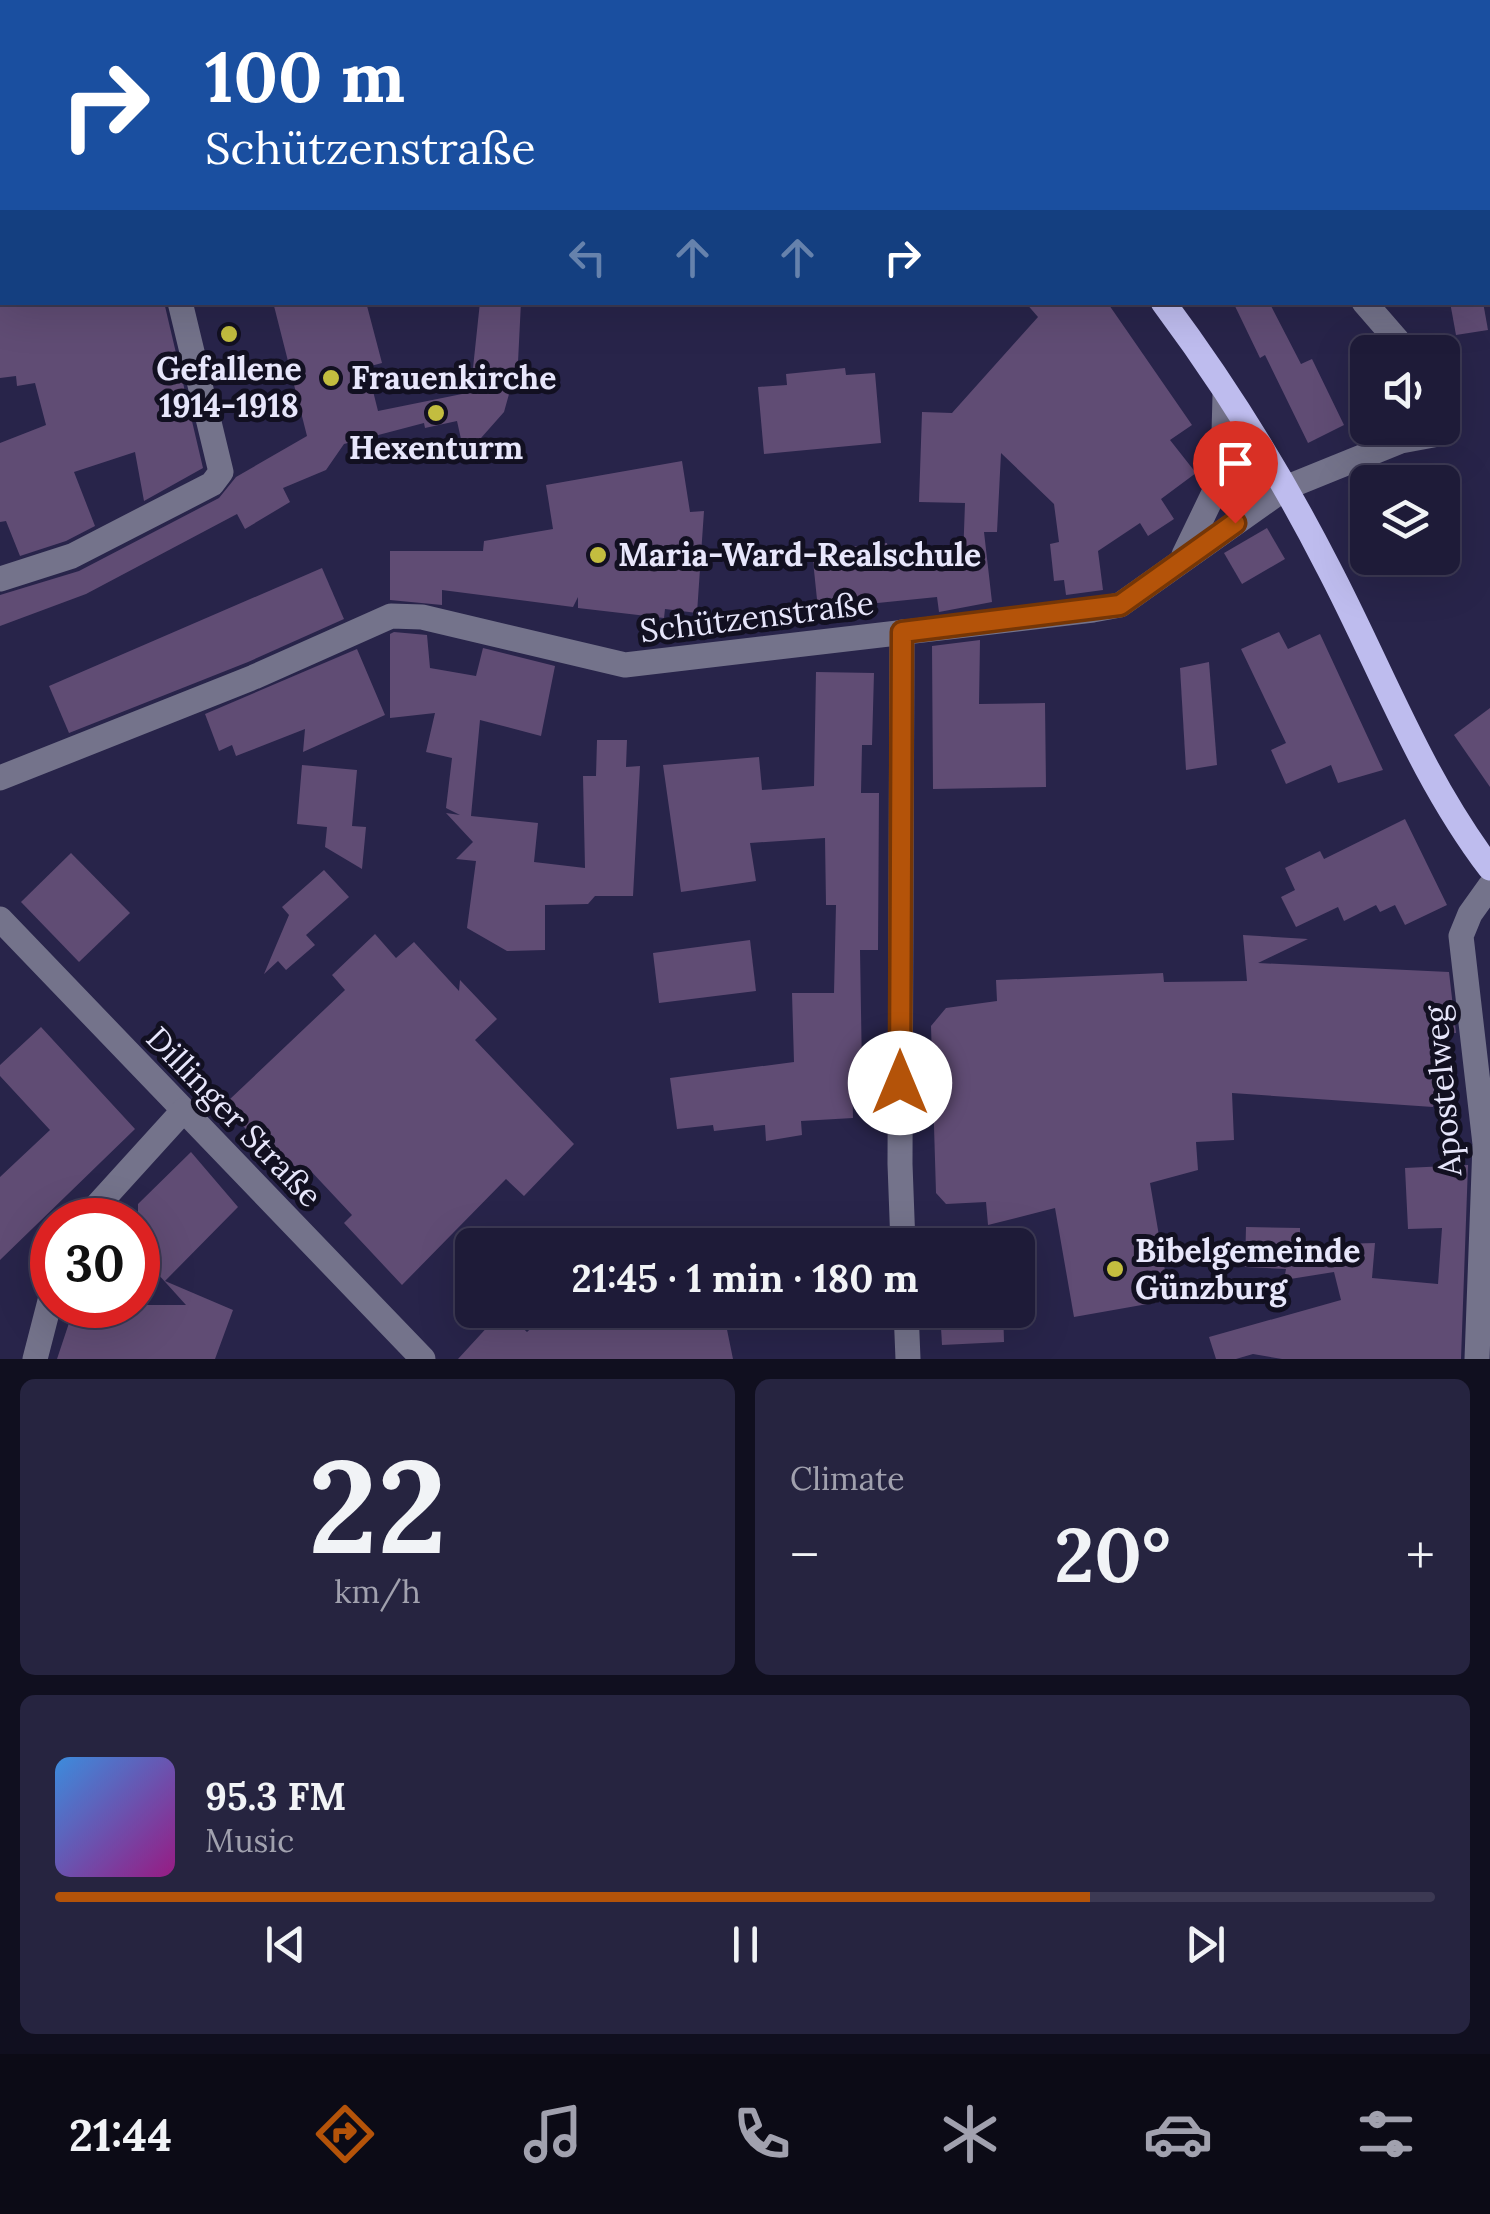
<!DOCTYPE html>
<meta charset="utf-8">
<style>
body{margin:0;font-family:Lora,serif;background:#262440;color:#f1f3f6;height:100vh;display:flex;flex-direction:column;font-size:38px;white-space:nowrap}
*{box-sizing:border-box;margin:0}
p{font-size:32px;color:#a1a1ae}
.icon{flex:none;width:55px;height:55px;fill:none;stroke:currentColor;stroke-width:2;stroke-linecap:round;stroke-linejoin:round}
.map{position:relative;height:1359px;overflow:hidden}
.panel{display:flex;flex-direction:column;gap:20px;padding:20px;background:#100f1f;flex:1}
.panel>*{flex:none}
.hud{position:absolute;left:0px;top:0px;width:1490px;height:305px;box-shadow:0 10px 40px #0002,0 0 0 2px #3c3953;background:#1a4fa0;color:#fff;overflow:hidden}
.controls{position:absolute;left:1350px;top:335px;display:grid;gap:20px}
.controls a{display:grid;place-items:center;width:110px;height:110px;border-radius:15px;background:#1e1b38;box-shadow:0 10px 40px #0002,0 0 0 2px #3c3953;font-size:50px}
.speed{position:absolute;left:30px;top:1198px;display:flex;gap:20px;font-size:50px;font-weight:700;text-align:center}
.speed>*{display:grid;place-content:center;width:130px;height:130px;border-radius:50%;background:#1e1b38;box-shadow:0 10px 40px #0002,0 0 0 2px #3c3953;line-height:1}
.speed .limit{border:15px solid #d22;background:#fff;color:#111}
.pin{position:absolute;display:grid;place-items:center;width:85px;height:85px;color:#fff;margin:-102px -42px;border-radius:50% 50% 50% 0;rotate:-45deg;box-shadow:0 0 10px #0007}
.pin .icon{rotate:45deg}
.me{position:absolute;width:110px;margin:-55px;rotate:0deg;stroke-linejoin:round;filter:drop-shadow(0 0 8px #0008)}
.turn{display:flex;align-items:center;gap:35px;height:210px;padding:0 40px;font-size:45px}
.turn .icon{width:130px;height:130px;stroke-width:2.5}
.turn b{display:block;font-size:70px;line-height:85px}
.lanes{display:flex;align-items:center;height:95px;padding:0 40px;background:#0003;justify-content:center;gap:50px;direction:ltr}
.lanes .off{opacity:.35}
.big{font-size:75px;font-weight:700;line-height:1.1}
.panel .card{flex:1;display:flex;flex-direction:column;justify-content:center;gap:15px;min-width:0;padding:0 35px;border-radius:15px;background:#262440}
.panel .dial{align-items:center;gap:0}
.dial b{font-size:130px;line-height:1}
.song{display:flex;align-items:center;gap:30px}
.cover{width:120px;height:120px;border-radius:15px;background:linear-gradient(135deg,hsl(210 70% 55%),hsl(310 70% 35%))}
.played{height:10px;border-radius:5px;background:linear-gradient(90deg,#b45309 75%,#3c3953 75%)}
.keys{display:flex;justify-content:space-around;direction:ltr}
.heat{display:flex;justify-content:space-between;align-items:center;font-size:55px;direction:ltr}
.panel .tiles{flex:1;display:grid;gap:20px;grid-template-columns:1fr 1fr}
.card:last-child{grid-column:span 2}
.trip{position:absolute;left:455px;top:1228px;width:580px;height:100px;border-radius:15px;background:#1e1b38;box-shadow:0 10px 40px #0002,0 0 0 2px #3c3953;font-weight:700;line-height:100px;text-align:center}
.menu{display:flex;height:160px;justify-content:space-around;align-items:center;background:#0c0b16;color:#a1a1ae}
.menu .icon{width:70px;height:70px}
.menu .selected{color:#b45309}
.menu b{font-size:45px;color:#f1f3f6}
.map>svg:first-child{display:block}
.building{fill:#604c74}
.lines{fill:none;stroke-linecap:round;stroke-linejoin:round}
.minor{stroke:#74738b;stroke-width:25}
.major{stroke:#bebcee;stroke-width:25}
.route-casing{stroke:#753606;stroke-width:25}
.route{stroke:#b45309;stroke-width:18}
.poi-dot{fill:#c3bd3f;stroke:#121021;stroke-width:4}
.labels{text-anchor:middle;stroke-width:10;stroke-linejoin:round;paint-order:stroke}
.poi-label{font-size:32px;font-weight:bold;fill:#e7e6fb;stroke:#121021;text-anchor:start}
.street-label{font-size:32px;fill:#e7e6fb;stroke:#121021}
</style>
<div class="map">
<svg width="1490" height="1359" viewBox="0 0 1490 1359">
<rect width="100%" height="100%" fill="#28244a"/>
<g class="building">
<polygon points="18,302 164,302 203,468 144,501 135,452 74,472 95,526 66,541 20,556 6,521 0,522 0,443 46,425 35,383 17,386 16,376 0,378 0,305"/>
<polygon points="273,302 366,302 382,363 367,367 378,411 462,394 473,368 480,302 521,302 518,362 504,412 481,438 463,448 457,421 425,428 424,423 344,444 326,470 283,488 290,502 245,529 237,514 86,594 0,626 0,595 79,571 219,498 236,477 307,436"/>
<polygon points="1025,302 1107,302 1192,425 1170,440 1196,473 1161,499 1174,519 1148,536 1140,523 1098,551 1103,590 1066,595 1064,580 1054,581 1050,544 1059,542 1054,504 1001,453 997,532 984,532 992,602 939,612 937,597 818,609 812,551 887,543 890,567 963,559 965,503 919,502 922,412 952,413 1038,317"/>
<polygon points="1233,302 1269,302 1301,364 1312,359 1344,425 1308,443 1265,355 1260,358"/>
<polygon points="1450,302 1483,302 1488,330 1456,335"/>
<polygon points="845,368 846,375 875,373 881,443 764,454 758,387 787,385 786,374"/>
<polygon points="682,461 690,512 704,511 697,613 665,609 664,618 578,608 578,597 573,607 442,590 442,605 390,600 390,551 483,551 484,541 553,529 546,485"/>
<polygon points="1267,528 1285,559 1242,584 1224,553"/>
<polygon points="322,568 344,619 248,662 69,733 49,686"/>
<polygon points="394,632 427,635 430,668 476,676 483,648 555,666 541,736 480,720 471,816 538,823 534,862 585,868 583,776 596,776 597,740 627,740 626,767 640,766 633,896 595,896 588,904 545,905 545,950 507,951 467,928 476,861 456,859 473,842 446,813 460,815 446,808 452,758 426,752 435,713 390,718 390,634"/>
<polygon points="1279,632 1288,649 1320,634 1383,770 1338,783 1331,765 1286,784 1271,750 1286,743 1241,649"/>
<polygon points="980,640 979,704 1045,703 1046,787 933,789 932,646"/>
<polygon points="357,649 385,715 303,752 305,729 236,756 232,745 219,751 205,714"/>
<polygon points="1209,662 1217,765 1186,770 1180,668"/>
<polygon points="816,672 874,673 872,745 862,745 861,793 879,793 878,950 860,950 862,1072 852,1073 853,1118 801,1121 802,1135 766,1141 765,1125 714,1131 713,1125 677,1129 670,1078 794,1062 792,993 834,993 836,905 826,905 825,838 750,843 756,881 681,892 663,765 759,757 762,790 814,786"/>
<polygon points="1490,708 1490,787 1454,735"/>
<polygon points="302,765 357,770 352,826 366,827 362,869 325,847 327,827 297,824"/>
<polygon points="1405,819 1447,905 1405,925 1395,905 1380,912 1376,905 1344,921 1338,907 1296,927 1281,897 1295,890 1285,868 1320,851 1324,859"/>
<polygon points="71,853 130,913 79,962 21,902"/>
<polygon points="324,870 349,897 306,935 315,945 286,970 278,961 264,974 289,915 282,907"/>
<polygon points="375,934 396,958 414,942 459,991 460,980 497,1019 475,1040 574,1144 524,1196 506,1179 402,1285 344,1223 352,1215 308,1168 303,1175 269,1141 264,1147 231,1114 237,1109 229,1100 345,990 332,975"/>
<polygon points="1243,935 1308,939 1258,963 1449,972 1456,1033 1438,1032 1433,1107 1232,1093 1234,1140 1196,1142 1198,1170 1150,1183 1170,1300 1074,1317 1055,1208 988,1225 986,1202 946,1204 936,1193 931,1026 946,1008 997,1001 996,980 1163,973 1164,982 1247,981"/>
<polygon points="750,940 756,991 659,1003 653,953"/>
<polygon points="41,1027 135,1129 0,1260 0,1177 50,1130 0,1076 0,1065"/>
<polygon points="191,1152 238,1207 165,1281 233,1310 215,1359 57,1359 75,1305 186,1305 138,1252 138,1204"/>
<polygon points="1468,1165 1461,1359 1282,1359 1253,1354 1236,1359 1216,1359 1209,1337 1341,1300 1334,1272 1284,1280 1286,1269 1245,1267 1246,1227 1300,1228 1300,1245 1375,1243 1372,1278 1438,1284 1442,1228 1408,1229 1405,1168"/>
<polygon points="503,1310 527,1332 539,1321 592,1310 723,1310 733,1359 458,1359"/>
<polygon points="940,1310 1003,1310 1004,1342 942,1345"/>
</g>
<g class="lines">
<g class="minor">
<polyline points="1119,0 1121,2"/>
<polyline points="136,2 144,0"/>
<polyline points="0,45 2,45"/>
<polyline points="0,287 2,287"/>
<polyline points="1364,302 1397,340 1403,352"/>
<polyline points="1184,555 1223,474 1225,394"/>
<polyline points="0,579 72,556 212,484 221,472 180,302"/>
<polyline points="902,632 900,1164 903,1245"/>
<polyline points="0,778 254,677 391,616 422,617 625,665 1093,610 1120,605 1285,488 1401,441 1444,433 1442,428"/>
<polyline points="0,919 423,1359"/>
<polyline points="84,1220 183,1111"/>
<polyline points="906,1310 908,1359"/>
<polyline points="35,1359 52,1293"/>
<polyline points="1477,1359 1485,1144 1461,936 1470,914 1490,886"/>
</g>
<g class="major">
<polyline points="934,0 936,2"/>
<path d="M1163 302C1225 385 1281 475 1328 567 1381 668 1420 776 1490 868"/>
</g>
</g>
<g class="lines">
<defs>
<polyline id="route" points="900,1083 902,632 1120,605 1235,523"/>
</defs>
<use href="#route" class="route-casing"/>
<use href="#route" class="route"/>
</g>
<g class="poi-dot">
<circle cx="229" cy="334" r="10"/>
<circle cx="331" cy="378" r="10"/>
<circle cx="436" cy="413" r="10"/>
<circle cx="598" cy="555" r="10"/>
<circle cx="1115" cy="1269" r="10"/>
</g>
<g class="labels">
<g class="poi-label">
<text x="229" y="380" text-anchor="middle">Gefallene<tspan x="229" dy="37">1914-1918</tspan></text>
<text x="351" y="389">Frauenkirche</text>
<text x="436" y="459" text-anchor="middle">Hexenturm</text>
<text x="618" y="566">Maria-Ward-Realschule</text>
<text x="1135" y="1262">Bibelgemeinde<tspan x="1135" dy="37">Günzburg</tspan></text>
</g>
<g class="street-label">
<text transform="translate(757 617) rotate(-7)" y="11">Schützenstraße</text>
<text transform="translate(1443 1091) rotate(-95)" y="11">Apostelweg</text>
<text transform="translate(234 1117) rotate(46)" y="11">Dillinger Straße</text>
</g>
</g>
</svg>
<div class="controls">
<a><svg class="icon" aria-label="sound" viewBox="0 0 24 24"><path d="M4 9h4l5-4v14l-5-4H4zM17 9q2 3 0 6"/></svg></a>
<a><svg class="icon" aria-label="layers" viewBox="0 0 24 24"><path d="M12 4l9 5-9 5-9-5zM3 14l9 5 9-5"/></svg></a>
</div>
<div class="speed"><div class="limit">30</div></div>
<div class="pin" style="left:1235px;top:523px;background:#d93025"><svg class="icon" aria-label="arrive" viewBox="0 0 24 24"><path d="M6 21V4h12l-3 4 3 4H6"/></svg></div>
<svg class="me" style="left:900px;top:1083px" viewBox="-20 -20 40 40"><circle r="19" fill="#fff"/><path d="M0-13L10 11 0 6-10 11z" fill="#b45309"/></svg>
<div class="trip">21:45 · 1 min · 180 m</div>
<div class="hud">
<div class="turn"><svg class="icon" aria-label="right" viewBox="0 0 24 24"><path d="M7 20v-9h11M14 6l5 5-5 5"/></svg><div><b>100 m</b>Schützenstraße</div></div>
<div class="lanes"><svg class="icon off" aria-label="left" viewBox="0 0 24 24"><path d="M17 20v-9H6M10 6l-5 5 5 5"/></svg><svg class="icon off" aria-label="ahead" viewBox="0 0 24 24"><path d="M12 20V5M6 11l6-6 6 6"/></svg><svg class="icon off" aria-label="ahead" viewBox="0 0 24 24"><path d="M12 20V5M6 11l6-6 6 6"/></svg><svg class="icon" aria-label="right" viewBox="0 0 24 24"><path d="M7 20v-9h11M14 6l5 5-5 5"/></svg></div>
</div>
</div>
<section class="panel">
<div class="tiles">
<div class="card dial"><b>22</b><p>km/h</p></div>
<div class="card"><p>Climate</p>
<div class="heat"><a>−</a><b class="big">20°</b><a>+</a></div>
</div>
<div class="card">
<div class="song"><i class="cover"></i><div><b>95.3 FM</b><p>Music</p></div></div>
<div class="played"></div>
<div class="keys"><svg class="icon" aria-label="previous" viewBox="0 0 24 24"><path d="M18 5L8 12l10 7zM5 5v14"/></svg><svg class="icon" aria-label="pause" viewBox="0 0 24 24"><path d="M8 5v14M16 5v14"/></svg><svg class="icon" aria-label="next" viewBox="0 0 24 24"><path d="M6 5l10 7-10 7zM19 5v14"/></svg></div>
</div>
</div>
</section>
<nav class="menu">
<b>21:44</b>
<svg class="icon selected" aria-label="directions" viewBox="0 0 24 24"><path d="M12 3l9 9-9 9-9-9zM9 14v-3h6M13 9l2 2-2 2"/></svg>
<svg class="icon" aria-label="music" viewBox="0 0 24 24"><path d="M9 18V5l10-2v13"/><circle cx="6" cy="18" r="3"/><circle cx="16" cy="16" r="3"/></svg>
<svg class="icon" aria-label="phone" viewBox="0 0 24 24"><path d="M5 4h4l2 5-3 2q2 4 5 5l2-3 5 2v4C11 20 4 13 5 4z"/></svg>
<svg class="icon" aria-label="climate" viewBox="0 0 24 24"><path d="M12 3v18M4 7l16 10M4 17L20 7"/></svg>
<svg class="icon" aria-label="car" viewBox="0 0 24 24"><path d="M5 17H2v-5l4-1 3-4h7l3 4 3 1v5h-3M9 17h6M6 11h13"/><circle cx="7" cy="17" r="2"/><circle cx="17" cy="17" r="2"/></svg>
<svg class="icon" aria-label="filters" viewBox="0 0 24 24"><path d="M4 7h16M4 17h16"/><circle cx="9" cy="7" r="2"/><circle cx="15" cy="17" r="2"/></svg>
</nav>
